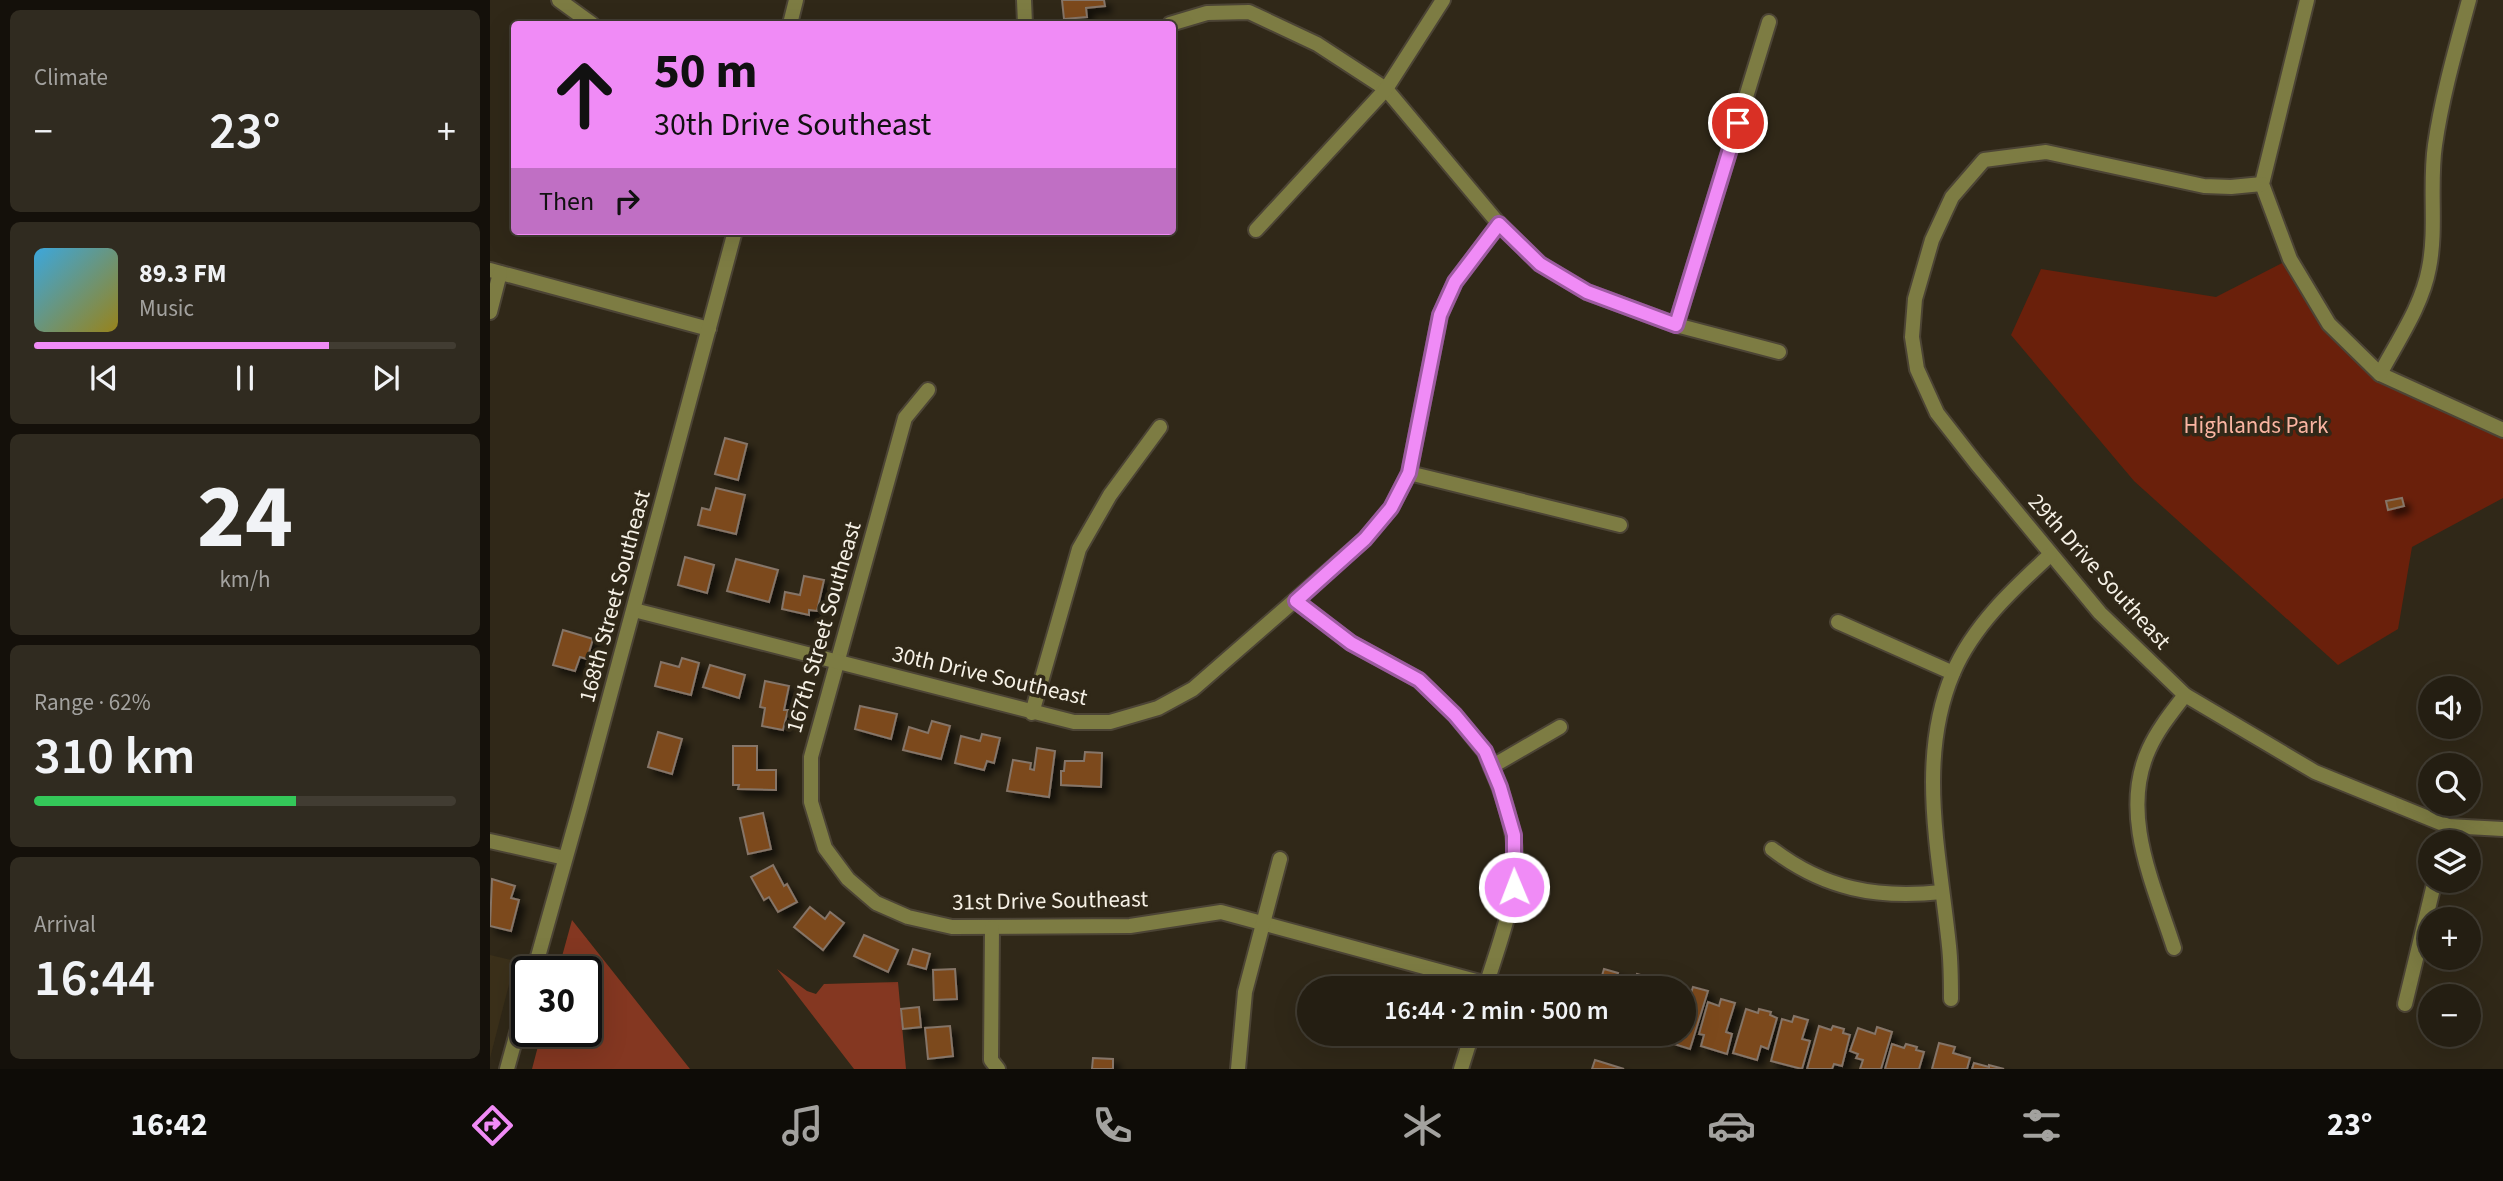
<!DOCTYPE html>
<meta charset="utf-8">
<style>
body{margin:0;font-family:"Source Sans 3",sans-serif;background:#302b20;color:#f1f3f6;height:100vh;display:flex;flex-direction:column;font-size:26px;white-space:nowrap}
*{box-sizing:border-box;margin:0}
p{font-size:23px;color:#a3a29f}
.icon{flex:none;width:38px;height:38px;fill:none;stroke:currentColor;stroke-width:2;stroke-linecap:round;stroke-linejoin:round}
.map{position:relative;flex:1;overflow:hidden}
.side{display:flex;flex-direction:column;gap:10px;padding:10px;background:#14100a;width:490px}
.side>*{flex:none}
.guide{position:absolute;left:21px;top:21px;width:665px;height:214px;border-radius:7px;box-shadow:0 7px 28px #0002,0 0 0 2px #413c32;background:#f08bf6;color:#111;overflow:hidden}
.fabs{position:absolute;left:1928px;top:676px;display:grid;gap:14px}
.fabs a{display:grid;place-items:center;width:63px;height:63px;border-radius:50%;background:#241e12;box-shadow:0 7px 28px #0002,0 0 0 2px #413c32;font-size:35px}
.speed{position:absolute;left:21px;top:956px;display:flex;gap:14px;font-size:35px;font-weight:700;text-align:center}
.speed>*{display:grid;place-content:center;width:91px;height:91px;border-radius:50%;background:#241e12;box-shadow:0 7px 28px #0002,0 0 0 2px #413c32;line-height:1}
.speed .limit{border:4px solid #111;border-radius:10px;background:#fff;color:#111}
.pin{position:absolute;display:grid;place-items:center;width:60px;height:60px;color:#fff;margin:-30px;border:4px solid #fff;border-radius:50%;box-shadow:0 2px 7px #0007}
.me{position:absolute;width:77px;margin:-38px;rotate:359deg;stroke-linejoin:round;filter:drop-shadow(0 0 5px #0008)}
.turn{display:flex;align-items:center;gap:24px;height:147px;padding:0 28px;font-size:32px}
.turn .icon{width:91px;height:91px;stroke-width:2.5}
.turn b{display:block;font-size:49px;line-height:60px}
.then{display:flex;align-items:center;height:66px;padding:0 28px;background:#0003;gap:14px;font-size:26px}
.big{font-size:52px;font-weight:600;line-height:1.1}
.side .tile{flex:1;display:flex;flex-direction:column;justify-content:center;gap:10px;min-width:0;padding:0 24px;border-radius:10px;background:#302b20}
.side .dial{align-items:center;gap:0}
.dial b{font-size:91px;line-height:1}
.song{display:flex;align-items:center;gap:21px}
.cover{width:84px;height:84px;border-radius:10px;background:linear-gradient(135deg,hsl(200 70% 55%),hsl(50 70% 35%))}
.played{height:7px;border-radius:4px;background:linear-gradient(90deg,#f08bf6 70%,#413c32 70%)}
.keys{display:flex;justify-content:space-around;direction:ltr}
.heat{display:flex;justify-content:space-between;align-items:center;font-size:38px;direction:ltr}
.charge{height:10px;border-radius:5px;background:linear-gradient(90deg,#34c759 62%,#413c32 0)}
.trip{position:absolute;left:807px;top:976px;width:399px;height:70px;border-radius:35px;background:#241e12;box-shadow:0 7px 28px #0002,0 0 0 2px #413c32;font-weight:600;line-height:70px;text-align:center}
.menu{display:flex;height:112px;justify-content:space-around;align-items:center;background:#0e0c07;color:#a3a29f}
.menu .icon{width:49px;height:49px}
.menu .on{color:#f08bf6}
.menu b{font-size:32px;color:#f1f3f6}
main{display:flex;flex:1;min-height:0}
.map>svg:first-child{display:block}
.built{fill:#3b301a}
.green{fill:#6a200b}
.forest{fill:#843721}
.building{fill:#7b491b;stroke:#857467;stroke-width:2;filter:url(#shadow)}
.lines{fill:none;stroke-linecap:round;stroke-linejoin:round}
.minor-casing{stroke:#4c4435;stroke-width:18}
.tertiary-casing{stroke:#4c4435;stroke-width:18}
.minor{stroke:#7d7c43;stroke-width:14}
.tertiary{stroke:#7d7c43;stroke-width:14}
.route-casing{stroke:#9c5aa0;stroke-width:18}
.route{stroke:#f08bf6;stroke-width:12}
.labels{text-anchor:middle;stroke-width:7;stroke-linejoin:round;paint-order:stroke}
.park-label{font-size:23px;fill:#fab5a2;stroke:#302818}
.street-label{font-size:23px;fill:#f6f1e6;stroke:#302818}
</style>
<main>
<section class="side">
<div class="tile"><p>Climate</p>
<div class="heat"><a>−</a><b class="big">23°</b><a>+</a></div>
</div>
<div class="tile">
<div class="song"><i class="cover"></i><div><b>89.3 FM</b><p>Music</p></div></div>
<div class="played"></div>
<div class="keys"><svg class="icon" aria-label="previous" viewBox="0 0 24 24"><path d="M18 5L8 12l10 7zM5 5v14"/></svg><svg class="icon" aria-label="pause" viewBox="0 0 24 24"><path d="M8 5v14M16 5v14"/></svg><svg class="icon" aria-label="next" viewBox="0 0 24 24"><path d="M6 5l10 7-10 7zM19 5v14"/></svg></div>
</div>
<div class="tile dial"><b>24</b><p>km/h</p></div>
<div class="tile"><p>Range · 62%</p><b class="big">310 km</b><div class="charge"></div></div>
<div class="tile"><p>Arrival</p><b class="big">16:44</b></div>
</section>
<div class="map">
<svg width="2013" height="1069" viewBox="0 0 2013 1069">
<defs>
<filter id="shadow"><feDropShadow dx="6" dy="6" stdDeviation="3.5" flood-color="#0009"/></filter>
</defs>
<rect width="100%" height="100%" fill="#302818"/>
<polygon class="built" points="0,955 25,961 0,1058"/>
<polygon class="green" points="1800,259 1839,324 1890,374 2013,430 2013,498 1922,547 1908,629 1848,665 1644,481 1521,335 1551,269 1726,297"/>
<g class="forest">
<polygon points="82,920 200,1069 42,1069 52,1031 96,1031 96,971 68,971"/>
<polygon points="287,969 317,991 326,994 334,984 408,982 416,1069 364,1069"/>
</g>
<g class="building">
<polygon points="572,0 614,0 615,6 596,8 597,17 574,19"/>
<polygon points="235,438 257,444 248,480 225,474"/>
<polygon points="226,488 255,495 246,534 208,525 212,508 220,510"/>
<polygon points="1912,498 1914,506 1898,510 1896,501"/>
<polygon points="195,557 224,565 217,593 188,585"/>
<polygon points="246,559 288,570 279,602 237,591"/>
<polygon points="314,576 334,580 327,611 319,610 319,615 292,609 295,592 310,595"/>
<polygon points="73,630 103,639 97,659 90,657 85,671 63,665"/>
<polygon points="192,658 209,663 201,695 165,686 171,662 189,667"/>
<polygon points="220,665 255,675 249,698 213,687"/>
<polygon points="275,681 299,686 294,710 298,710 293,730 272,726 275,708 270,707"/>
<polygon points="370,706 407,714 401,739 365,729"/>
<polygon points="442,721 460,726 451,759 413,750 419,727 438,733"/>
<polygon points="168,732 192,739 182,774 158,767"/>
<polygon points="492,734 510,738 504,763 497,761 494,770 465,763 471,736 490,741"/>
<polygon points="243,746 267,746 267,770 286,770 286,790 248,789 249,785 243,785"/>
<polygon points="547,748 565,751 559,797 517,791 523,760 541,763 540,769 544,770"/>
<polygon points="595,752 612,753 611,787 571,785 571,771 574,771 575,761 594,761"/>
<polygon points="273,813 281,849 258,854 250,818"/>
<polygon points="283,865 294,886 297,884 307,902 288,912 279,897 274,900 261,877"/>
<polygon points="2,879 25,886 21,898 29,900 21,931 0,926"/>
<polygon points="320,907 335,919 340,912 354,923 333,950 304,927"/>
<polygon points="374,935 408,950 398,972 364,956"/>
<polygon points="423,949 440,954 436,969 418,964"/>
<polygon points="465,969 467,999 444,1000 443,970"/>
<polygon points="1114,969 1128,973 1127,977 1137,980 1134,989 1108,989"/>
<polygon points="1147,974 1165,979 1164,982 1179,986 1178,989 1143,989"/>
<polygon points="1203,987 1218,991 1200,1049 1181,1043 1184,1034 1194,1034 1194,991 1201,993"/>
<polygon points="1231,999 1245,1003 1236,1032 1242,1034 1237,1054 1211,1046 1214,1035 1209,1034 1218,1002 1229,1006"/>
<polygon points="429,1007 431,1027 413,1029 411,1009"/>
<polygon points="1256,1009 1268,1013 1269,1009 1281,1012 1280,1015 1287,1018 1278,1049 1271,1046 1267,1060 1243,1053"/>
<polygon points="1304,1016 1318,1020 1312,1039 1320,1041 1312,1069 1281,1061 1292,1019 1302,1022"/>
<polygon points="460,1026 463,1056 438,1059 435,1028"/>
<polygon points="1329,1026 1341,1030 1343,1026 1354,1029 1353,1033 1360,1035 1352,1066 1344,1064 1342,1069 1317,1069"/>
<polygon points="1387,1027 1402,1032 1391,1069 1370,1069 1373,1060 1366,1058 1368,1054 1360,1051 1368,1028 1385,1034"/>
<polygon points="1449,1043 1465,1047 1463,1053 1480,1058 1477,1069 1442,1069"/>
<polygon points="1402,1044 1414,1048 1416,1044 1427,1047 1426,1050 1434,1052 1429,1069 1395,1069"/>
<polygon points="603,1058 623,1059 623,1069 602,1069"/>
<polygon points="1105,1060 1134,1069 1102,1069"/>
<polygon points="1484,1063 1499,1067 1499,1065 1514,1069 1482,1069"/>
</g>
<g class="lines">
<defs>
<g id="minor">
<polyline points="69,0 102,24"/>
<polyline points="534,0 535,24"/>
<polyline points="1817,0 1772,184 1800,259 1839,324 1890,374 2013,430"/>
<polyline points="680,24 717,13 759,12 827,44 896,89 1009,224 1050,264 1097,292 1186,325 1289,352"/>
<polyline points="1772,184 1741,187 1714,186 1556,152 1494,160 1462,197 1442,240 1425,299 1422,337 1427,369 1447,413 1486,463 1610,613 1695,695 1825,772 1958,826 2013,829"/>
<polyline points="766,230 896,89 953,0"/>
<polyline points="0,270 219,329"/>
<polyline points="0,312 10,273"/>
<polyline points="1186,325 1279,22"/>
<path d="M1890 374C1908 340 1932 306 1939 268 1947 228 1939 186 1945 145 1952 96 1966 48 1979 0"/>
<polyline points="438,390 415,418 321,757 321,802 335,848 358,879 386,903 418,917 462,927 640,926 731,912 997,984"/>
<polyline points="919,473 1130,525"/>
<polyline points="806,601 861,643 929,680 965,715 995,752 1001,767"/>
<polyline points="144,610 584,722 620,722 668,708 703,689 875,539 901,508 919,473 950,315 965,282 1009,224"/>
<polyline points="1348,622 1463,673"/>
<polyline points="542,713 589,549 620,495 670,427"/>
<polyline points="0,841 75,858"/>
<polyline points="1954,842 1958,826"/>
<path d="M1282 849C1334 889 1387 899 1452 892"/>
<polyline points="502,928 501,1060 508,1069"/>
<path d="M1684 948C1664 885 1629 814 1659 749 1668 729 1682 712 1695 695"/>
<path d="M995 989C1005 956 1018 922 1024 889 1031 850 1017 802 1001 767L1070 727"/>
<path d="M1461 999C1461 982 1461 964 1459 946 1450 856 1426 760 1463 673 1483 626 1523 589 1560 555"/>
<polyline points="1915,1004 1945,880"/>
<polyline points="748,1069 755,992 790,859"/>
<polyline points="971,1069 982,1034"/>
</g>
<g id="tertiary">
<polyline points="300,24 306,0"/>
<polyline points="44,971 90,807 245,231"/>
<polyline points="17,1069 37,997"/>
</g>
</defs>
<use href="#minor" class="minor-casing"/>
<use href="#tertiary" class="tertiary-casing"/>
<use href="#minor" class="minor"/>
<use href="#tertiary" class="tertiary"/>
</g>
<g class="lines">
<defs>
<polyline id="route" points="1024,887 1024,835 1010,787 995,751 965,715 929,680 861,643 806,601 875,539 901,508 919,473 950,315 965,282 1009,224 1050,264 1097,292 1186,325 1248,123"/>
</defs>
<use href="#route" class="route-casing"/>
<use href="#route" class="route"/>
</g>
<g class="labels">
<g class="park-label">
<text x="1766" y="433">Highlands Park</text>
</g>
<g class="street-label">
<text transform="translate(1610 571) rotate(48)" y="8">29th Drive Southeast</text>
<text transform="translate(124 596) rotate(-75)" y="8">168th Street Southeast</text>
<text transform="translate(333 627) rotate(-74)" y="8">167th Street Southeast</text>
<text transform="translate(500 675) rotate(13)" y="8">30th Drive Southeast</text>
<text transform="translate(560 900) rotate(-1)" y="8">31st Drive Southeast</text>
</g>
</g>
</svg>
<div class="fabs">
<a><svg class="icon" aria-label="sound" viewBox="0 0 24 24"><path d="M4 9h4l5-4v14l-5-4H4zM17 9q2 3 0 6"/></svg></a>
<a><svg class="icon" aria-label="search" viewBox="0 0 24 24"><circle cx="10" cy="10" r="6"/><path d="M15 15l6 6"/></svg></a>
<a><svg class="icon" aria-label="layers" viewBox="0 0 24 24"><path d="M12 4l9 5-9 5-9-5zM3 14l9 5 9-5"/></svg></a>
<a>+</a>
<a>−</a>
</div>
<div class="speed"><div class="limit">30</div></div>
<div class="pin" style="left:1248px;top:123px;background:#d93025"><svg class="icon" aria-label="arrive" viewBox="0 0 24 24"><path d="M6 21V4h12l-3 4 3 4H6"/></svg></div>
<svg class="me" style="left:1024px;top:887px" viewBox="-20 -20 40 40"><circle r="17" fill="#f08bf6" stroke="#fff" stroke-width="3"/><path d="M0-11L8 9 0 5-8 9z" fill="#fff"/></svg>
<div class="trip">16:44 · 2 min · 500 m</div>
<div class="guide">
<div class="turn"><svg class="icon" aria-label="ahead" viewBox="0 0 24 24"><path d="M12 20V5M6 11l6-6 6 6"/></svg><div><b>50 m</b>30th Drive Southeast</div></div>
<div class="then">Then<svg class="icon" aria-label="right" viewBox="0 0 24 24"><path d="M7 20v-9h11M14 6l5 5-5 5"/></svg></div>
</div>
</div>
</main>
<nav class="menu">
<b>16:42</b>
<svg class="icon on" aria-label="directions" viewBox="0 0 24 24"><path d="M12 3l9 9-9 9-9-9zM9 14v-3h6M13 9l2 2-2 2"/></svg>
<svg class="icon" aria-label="music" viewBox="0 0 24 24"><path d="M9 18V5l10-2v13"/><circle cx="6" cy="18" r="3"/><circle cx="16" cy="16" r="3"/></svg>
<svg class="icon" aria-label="phone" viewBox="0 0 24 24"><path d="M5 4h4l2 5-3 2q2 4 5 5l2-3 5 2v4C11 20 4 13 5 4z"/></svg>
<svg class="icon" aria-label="climate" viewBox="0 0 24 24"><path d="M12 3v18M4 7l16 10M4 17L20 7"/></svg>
<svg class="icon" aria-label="car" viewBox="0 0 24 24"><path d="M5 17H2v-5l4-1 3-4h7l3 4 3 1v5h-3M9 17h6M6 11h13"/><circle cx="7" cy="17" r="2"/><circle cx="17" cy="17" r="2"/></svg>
<svg class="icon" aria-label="filters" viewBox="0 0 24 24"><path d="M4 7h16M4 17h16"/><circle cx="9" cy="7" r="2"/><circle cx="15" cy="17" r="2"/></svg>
<b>23°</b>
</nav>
